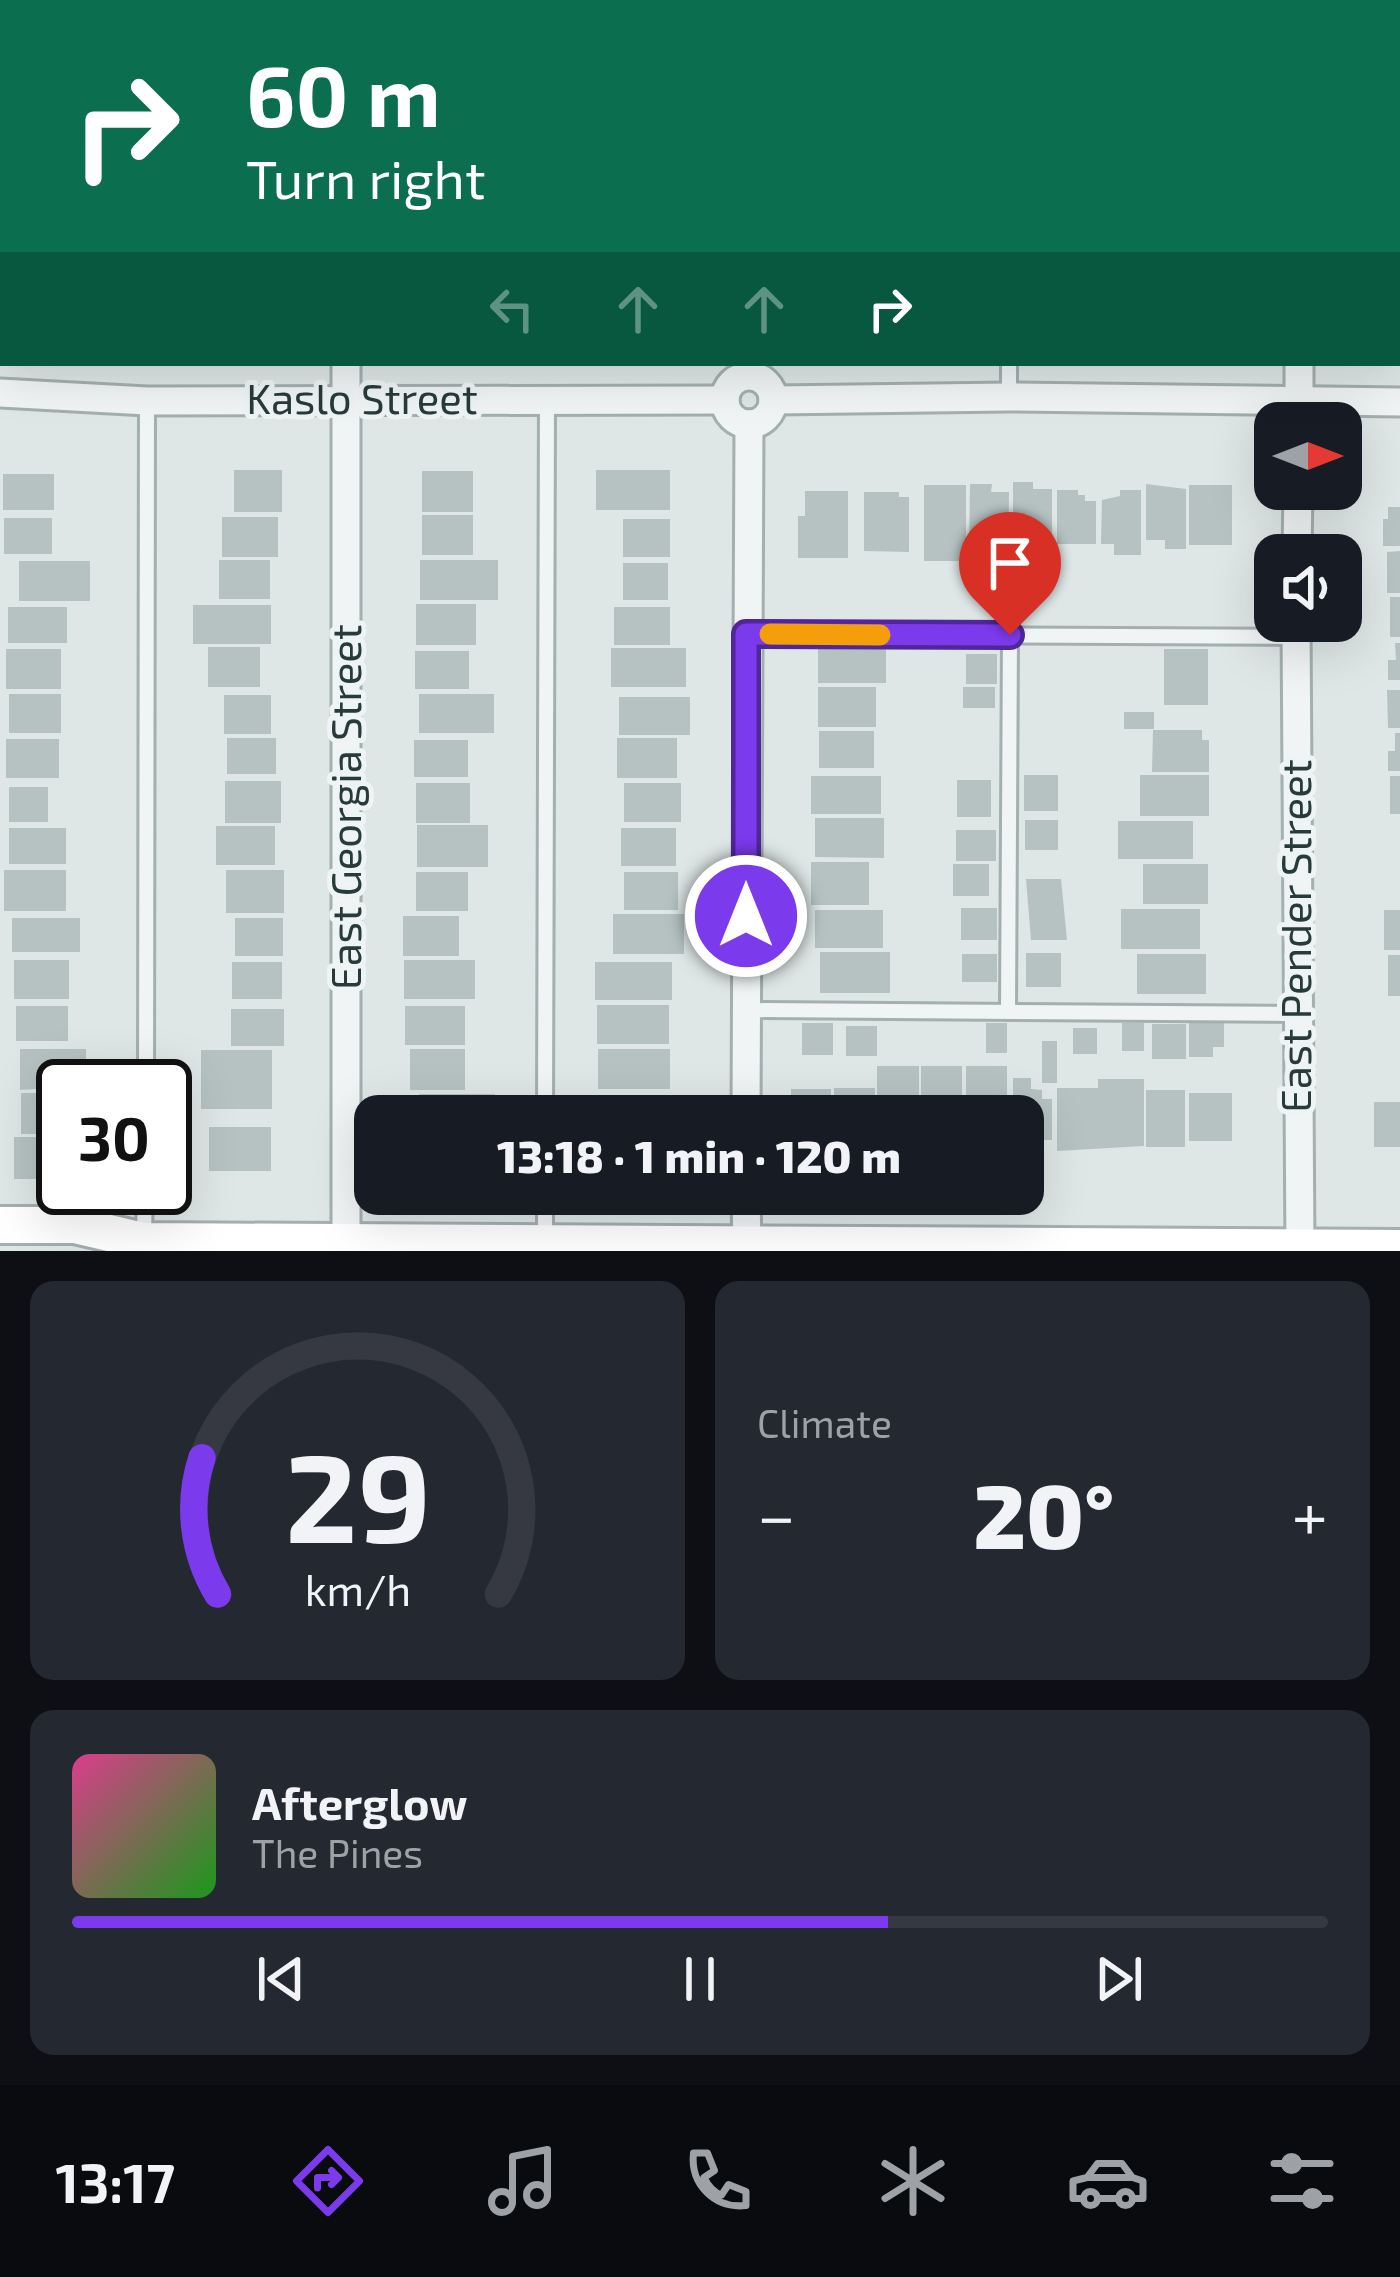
<!DOCTYPE html>
<meta charset="utf-8">
<style>
body{margin:0;font-family:"Exo 2",sans-serif;background:#242831;color:#f1f3f6;height:100vh;display:flex;flex-direction:column;font-size:45px;white-space:nowrap}
*{box-sizing:border-box;margin:0}
p{font-size:39px;color:#9ea1a6}
.icon{flex:none;width:66px;height:66px;fill:none;stroke:currentColor;stroke-width:2;stroke-linecap:round;stroke-linejoin:round}
.map{position:relative;height:1251px;overflow:hidden}
.panel{display:flex;flex-direction:column;gap:30px;padding:30px;background:#0d0f14;flex:1}
.panel>*{flex:none}
.guide{position:absolute;left:0px;top:0px;width:1401px;height:366px;box-shadow:0 12px 48px #0002;background:#0b6e4f;color:#fff;overflow:hidden}
.needle{width:78px;rotate:90deg}
.fabs{position:absolute;left:1254px;top:402px;display:grid;gap:24px}
.fabs a{display:grid;place-items:center;width:108px;height:108px;border-radius:24px;background:#171b24;box-shadow:0 12px 48px #0002;font-size:60px}
.speed{position:absolute;left:36px;top:1059px;display:flex;gap:24px;font-size:60px;font-weight:700;text-align:center}
.speed>*{display:grid;place-content:center;width:156px;height:156px;border-radius:50%;background:#171b24;box-shadow:0 12px 48px #0002;line-height:1}
.speed .limit{border:6px solid #111;border-radius:18px;background:#fff;color:#111}
.pin{position:absolute;display:grid;place-items:center;width:102px;height:102px;color:#fff;margin:-123px -51px;border-radius:50% 50% 50% 0;rotate:-45deg;box-shadow:0 0 12px #0007}
.pin .icon{rotate:45deg}
.me{position:absolute;width:132px;margin:-66px;rotate:0deg;stroke-linejoin:round;filter:drop-shadow(0 0 9px #0008)}
.turn{display:flex;align-items:center;gap:42px;height:252px;padding:0 48px;font-size:54px}
.turn .icon{width:156px;height:156px;stroke-width:2.5}
.turn b{display:block;font-size:84px;line-height:102px}
.lanes{display:flex;align-items:center;height:114px;padding:0 48px;background:#0003;justify-content:center;gap:60px;direction:ltr}
.lanes .off{opacity:.35}
.big{font-size:90px;font-weight:800;line-height:1.1}
.panel .card{flex:1;display:flex;flex-direction:column;justify-content:center;gap:18px;min-width:0;padding:0 42px;border-radius:24px;background:#242831}
.panel .dial{align-items:center;gap:0}
.dial svg{height:312px;overflow:visible;fill:none;stroke:#363941;stroke-width:7;stroke-linecap:round;text-anchor:middle}
.dial text{fill:#f1f3f6;stroke:none}
.song{display:flex;align-items:center;gap:36px}
.cover{width:144px;height:144px;border-radius:18px;background:linear-gradient(135deg,hsl(330 70% 55%),hsl(120 70% 35%))}
.played{height:12px;border-radius:6px;background:linear-gradient(90deg,#7c3aed 65%,#363941 65%)}
.keys{display:flex;justify-content:space-around;direction:ltr}
.heat{display:flex;justify-content:space-between;align-items:center;font-size:66px;direction:ltr}
.panel .tiles{flex:1;display:grid;gap:30px;grid-template-columns:1fr 1fr}
.card:last-child{grid-column:span 2}
.trip{position:absolute;left:354px;top:1095px;width:690px;height:120px;border-radius:24px;background:#171b24;box-shadow:0 12px 48px #0002;font-weight:800;line-height:120px;text-align:center}
.tabs{display:flex;height:192px;justify-content:space-around;align-items:center;background:#090b0e;color:#9ea1a6}
.tabs .icon{width:84px;height:84px}
.tabs .selected{color:#7c3aed}
.tabs b{font-size:54px;color:#f1f3f6}
.map>svg:first-child{display:block}
.building{fill:#b6c2c2}
.lines{fill:none;stroke-linecap:round;stroke-linejoin:round}
.lane-casing{stroke:#a4afaf;stroke-width:20}
.street-casing{stroke:#a4afaf;stroke-width:33}
.secondary-casing{stroke:#a4afaf;stroke-width:42}
.lane{stroke:#f0f4f5;stroke-width:14}
.street{stroke:#f0f4f5;stroke-width:27}
.secondary{stroke:#fff;stroke-width:36}
.route-casing{stroke:#51269a;stroke-width:30}
.route{stroke:#7c3aed;stroke-width:21}
.slow{stroke:#f59e0b;stroke-width:21}
.labels{text-anchor:middle;stroke-width:10;stroke-linejoin:round;paint-order:stroke}
.street-label{font-size:42px;fill:#293a3b;stroke:#edf4f3}
</style>
<div class="map">
<svg width="1400" height="1251" viewBox="0 0 1400 1251">
<rect width="100%" height="100%" fill="#dee6e6"/>
<g class="building">
<rect x="234" y="470" width="48" height="42"/>
<rect x="596" y="470" width="74" height="40"/>
<rect x="422" y="471" width="51" height="41"/>
<rect x="3" y="474" width="51" height="36"/>
<polygon points="1013,482 1033,482 1033,489 1052,489 1052,555 1013,555"/>
<polygon points="970,484 992,484 991,492 1009,492 1008,556 969,555"/>
<polygon points="1146,484 1186,489 1186,549 1165,549 1165,540 1146,540"/>
<rect x="924" y="485" width="42" height="76"/>
<rect x="1189" y="485" width="43" height="60"/>
<polygon points="1057,490 1078,490 1078,495 1085,495 1085,501 1096,501 1096,544 1057,544"/>
<polygon points="1120,490 1141,490 1141,555 1114,555 1114,544 1101,544 1102,500 1120,496"/>
<polygon points="805,491 848,491 848,558 798,558 798,516 805,516"/>
<polygon points="864,492 899,492 899,497 909,497 909,552 864,551"/>
<polygon points="1388,507 1400,507 1400,546 1383,546 1383,519 1388,519"/>
<rect x="422" y="515" width="51" height="40"/>
<rect x="222" y="517" width="56" height="40"/>
<rect x="4" y="518" width="48" height="36"/>
<rect x="623" y="519" width="47" height="38"/>
<polygon points="1400,551 1400,593 1387,593 1387,552"/>
<rect x="219" y="560" width="51" height="39"/>
<rect x="420" y="560" width="78" height="40"/>
<rect x="19" y="561" width="71" height="40"/>
<rect x="623" y="563" width="45" height="37"/>
<rect x="1390" y="597" width="10" height="40"/>
<rect x="416" y="604" width="60" height="41"/>
<rect x="193" y="605" width="78" height="39"/>
<rect x="8" y="607" width="59" height="36"/>
<rect x="614" y="607" width="56" height="38"/>
<rect x="818" y="641" width="68" height="42"/>
<polygon points="1395,643 1400,643 1400,680 1388,680 1388,660 1396,660"/>
<rect x="208" y="647" width="52" height="40"/>
<rect x="611" y="648" width="75" height="39"/>
<rect x="6" y="649" width="55" height="40"/>
<rect x="1164" y="649" width="44" height="56"/>
<rect x="415" y="651" width="54" height="38"/>
<rect x="966" y="654" width="31" height="30"/>
<rect x="818" y="687" width="58" height="40"/>
<rect x="963" y="687" width="32" height="21"/>
<polygon points="1387,690 1400,690 1400,728 1388,728"/>
<rect x="9" y="694" width="52" height="39"/>
<rect x="419" y="694" width="75" height="39"/>
<rect x="224" y="695" width="47" height="39"/>
<rect x="619" y="697" width="71" height="38"/>
<rect x="1124" y="712" width="30" height="17"/>
<polygon points="1153,730 1202,730 1202,740 1209,740 1209,772 1152,772"/>
<rect x="819" y="731" width="55" height="37"/>
<polygon points="1395,733 1400,733 1400,771 1388,771 1388,751 1395,751"/>
<rect x="227" y="738" width="49" height="36"/>
<rect x="617" y="738" width="60" height="40"/>
<rect x="6" y="739" width="53" height="39"/>
<rect x="414" y="740" width="54" height="37"/>
<rect x="1024" y="775" width="34" height="36"/>
<rect x="1140" y="775" width="69" height="41"/>
<rect x="811" y="776" width="70" height="38"/>
<rect x="1390" y="776" width="10" height="38"/>
<rect x="957" y="780" width="34" height="37"/>
<rect x="225" y="781" width="56" height="42"/>
<rect x="416" y="783" width="54" height="40"/>
<rect x="624" y="783" width="57" height="39"/>
<rect x="9" y="787" width="39" height="35"/>
<polygon points="815,818 884,818 884,858 815,857"/>
<rect x="1025" y="820" width="33" height="30"/>
<rect x="1118" y="821" width="75" height="38"/>
<rect x="417" y="825" width="71" height="42"/>
<rect x="216" y="826" width="59" height="39"/>
<rect x="9" y="828" width="57" height="36"/>
<rect x="621" y="828" width="55" height="38"/>
<rect x="956" y="830" width="40" height="31"/>
<rect x="811" y="862" width="58" height="43"/>
<rect x="953" y="864" width="36" height="32"/>
<rect x="1143" y="864" width="65" height="40"/>
<rect x="4" y="870" width="62" height="41"/>
<rect x="226" y="870" width="58" height="43"/>
<rect x="416" y="872" width="52" height="39"/>
<rect x="624" y="872" width="54" height="38"/>
<polygon points="1026,879 1061,879 1067,940 1031,940"/>
<rect x="961" y="908" width="36" height="32"/>
<rect x="1121" y="909" width="79" height="40"/>
<rect x="815" y="910" width="68" height="38"/>
<rect x="1384" y="910" width="16" height="40"/>
<rect x="613" y="914" width="71" height="40"/>
<rect x="403" y="916" width="56" height="40"/>
<rect x="12" y="918" width="68" height="34"/>
<rect x="235" y="918" width="48" height="38"/>
<rect x="820" y="952" width="70" height="41"/>
<rect x="1026" y="953" width="35" height="34"/>
<rect x="962" y="954" width="35" height="28"/>
<rect x="1137" y="954" width="69" height="40"/>
<rect x="1388" y="955" width="12" height="41"/>
<rect x="14" y="960" width="55" height="39"/>
<rect x="404" y="960" width="71" height="39"/>
<rect x="232" y="962" width="50" height="37"/>
<rect x="595" y="962" width="77" height="38"/>
<rect x="597" y="1005" width="72" height="39"/>
<rect x="16" y="1006" width="52" height="35"/>
<rect x="405" y="1006" width="60" height="39"/>
<rect x="231" y="1009" width="53" height="37"/>
<rect x="802" y="1023" width="31" height="32"/>
<rect x="986" y="1023" width="21" height="30"/>
<rect x="1122" y="1023" width="22" height="28"/>
<polygon points="1189,1023 1224,1023 1224,1047 1213,1047 1213,1057 1189,1057"/>
<rect x="1152" y="1024" width="34" height="35"/>
<rect x="846" y="1026" width="31" height="30"/>
<rect x="1073" y="1028" width="24" height="26"/>
<rect x="1042" y="1041" width="15" height="42"/>
<polygon points="20,1049 86,1049 86,1086 20,1090"/>
<rect x="410" y="1049" width="55" height="41"/>
<rect x="598" y="1049" width="72" height="40"/>
<rect x="201" y="1050" width="71" height="59"/>
<rect x="877" y="1066" width="42" height="50"/>
<rect x="921" y="1066" width="41" height="50"/>
<rect x="966" y="1066" width="41" height="50"/>
<polygon points="1013,1078 1031,1078 1031,1089 1042,1090 1042,1099 1052,1099 1052,1140 1040,1140 1040,1149 1026,1149 1023,1116 1013,1116"/>
<polygon points="1098,1079 1144,1079 1144,1146 1057,1151 1057,1088 1098,1088"/>
<rect x="834" y="1088" width="41" height="28"/>
<rect x="791" y="1089" width="40" height="27"/>
<rect x="1146" y="1090" width="39" height="57"/>
<rect x="21" y="1093" width="42" height="41"/>
<rect x="1189" y="1093" width="43" height="48"/>
<rect x="419" y="1094" width="76" height="22"/>
<rect x="628" y="1096" width="59" height="20"/>
<rect x="1374" y="1102" width="26" height="45"/>
<rect x="209" y="1127" width="62" height="44"/>
<rect x="14" y="1137" width="49" height="42"/>
</g>
<g class="lines">
<defs>
<g id="lane">
<polyline points="146,0 146,3"/>
<polyline points="544,3 544,0"/>
<polyline points="1011,3 1011,0"/>
<polyline points="0,158 3,158"/>
<polyline points="1009,397 1009,363"/>
<polyline points="746,634 1296,637"/>
<polyline points="746,1010 1296,1014"/>
<polyline points="1008,1012 1010,636"/>
<polyline points="146,1086 147,401"/>
<polyline points="545,1116 547,398"/>
<polyline points="545,1194 545,1243"/>
<polyline points="144,1236 145,1188"/>
</g>
<g id="street">
<polyline points="748,0 748,3"/>
<polyline points="346,3 346,0"/>
<polyline points="1301,3 1301,0"/>
<polyline points="346,363 346,1251"/>
<circle cx="749" cy="400" r="24"/>
<polyline points="0,393 147,401 725,400"/>
<polyline points="773,400 1009,397 1400,402"/>
<polyline points="1299,423 1299,363"/>
<polyline points="1297,555 1298,489"/>
<polyline points="1296,621 1300,1251"/>
<polyline points="746,1116 749,424"/>
<polyline points="746,1194 747,1251"/>
</g>
<polyline id="secondary" points="0,1225 75,1225 143,1241 1400,1248"/>
</defs>
<use href="#lane" class="lane-casing"/>
<use href="#street" class="street-casing"/>
<use href="#secondary" class="secondary-casing"/>
<use href="#lane" class="lane"/>
<use href="#street" class="street"/>
<use href="#secondary" class="secondary"/>
</g>
<g class="lines">
<defs>
<polyline id="route" points="746,916 746,634 1010,635"/>
</defs>
<use href="#route" class="route-casing"/>
<use href="#route" class="route"/>
<polyline class="slow" points="770,634 880,635"/>
</g>
<g class="labels">
<g class="street-label">
<text x="362" y="414">Kaslo Street</text>
<text transform="translate(346 807) rotate(-90)" y="15">East Georgia Street</text>
<text transform="translate(1296 936) rotate(-90)" y="15">East Pender Street</text>
</g>
</g>
</svg>
<div class="fabs">
<a><svg class="needle" viewBox="-14 -14 28 28"><path d="M0-13l5 13h-10z" fill="#e53935"/><path d="M0 13l5-13h-10z" fill="#9ea1a6"/></svg></a>
<a><svg class="icon" aria-label="sound" viewBox="0 0 24 24"><path d="M4 9h4l5-4v14l-5-4H4zM17 9q2 3 0 6"/></svg></a>
</div>
<div class="speed"><div class="limit">30</div></div>
<div class="pin" style="left:1010px;top:635px;background:#d93025"><svg class="icon" aria-label="arrive" viewBox="0 0 24 24"><path d="M6 21V4h12l-3 4 3 4H6"/></svg></div>
<svg class="me" style="left:746px;top:916px" viewBox="-20 -20 40 40"><circle r="17" fill="#7c3aed" stroke="#fff" stroke-width="3"/><path d="M0-11L8 9 0 5-8 9z" fill="#fff"/></svg>
<div class="trip">13:18 · 1 min · 120 m</div>
<div class="guide">
<div class="turn"><svg class="icon" aria-label="right" viewBox="0 0 24 24"><path d="M7 20v-9h11M14 6l5 5-5 5"/></svg><div><b>60 m</b>Turn right</div></div>
<div class="lanes"><svg class="icon off" aria-label="left" viewBox="0 0 24 24"><path d="M17 20v-9H6M10 6l-5 5 5 5"/></svg><svg class="icon off" aria-label="ahead" viewBox="0 0 24 24"><path d="M12 20V5M6 11l6-6 6 6"/></svg><svg class="icon off" aria-label="ahead" viewBox="0 0 24 24"><path d="M12 20V5M6 11l6-6 6 6"/></svg><svg class="icon" aria-label="right" viewBox="0 0 24 24"><path d="M7 20v-9h11M14 6l5 5-5 5"/></svg></div>
</div>
</div>
<section class="panel">
<div class="tiles">
<div class="card dial"><svg viewBox="0 0 100 80">
<path d="M14 69A42 42 0 1 1 86 69"/>
<path d="M14 69A42 42 0 0 1 10 34" stroke="#7c3aed"/>
<text x="50" y="56" font-size="32" font-weight="700">29</text>
<text x="50" y="72" font-size="11">km/h</text>
</svg></div>
<div class="card"><p>Climate</p>
<div class="heat"><a>−</a><b class="big">20°</b><a>+</a></div>
</div>
<div class="card">
<div class="song"><i class="cover"></i><div><b>Afterglow</b><p>The Pines</p></div></div>
<div class="played"></div>
<div class="keys"><svg class="icon" aria-label="previous" viewBox="0 0 24 24"><path d="M18 5L8 12l10 7zM5 5v14"/></svg><svg class="icon" aria-label="pause" viewBox="0 0 24 24"><path d="M8 5v14M16 5v14"/></svg><svg class="icon" aria-label="next" viewBox="0 0 24 24"><path d="M6 5l10 7-10 7zM19 5v14"/></svg></div>
</div>
</div>
</section>
<nav class="tabs">
<b>13:17</b>
<svg class="icon selected" aria-label="directions" viewBox="0 0 24 24"><path d="M12 3l9 9-9 9-9-9zM9 14v-3h6M13 9l2 2-2 2"/></svg>
<svg class="icon" aria-label="music" viewBox="0 0 24 24"><path d="M9 18V5l10-2v13"/><circle cx="6" cy="18" r="3"/><circle cx="16" cy="16" r="3"/></svg>
<svg class="icon" aria-label="phone" viewBox="0 0 24 24"><path d="M5 4h4l2 5-3 2q2 4 5 5l2-3 5 2v4C11 20 4 13 5 4z"/></svg>
<svg class="icon" aria-label="climate" viewBox="0 0 24 24"><path d="M12 3v18M4 7l16 10M4 17L20 7"/></svg>
<svg class="icon" aria-label="car" viewBox="0 0 24 24"><path d="M5 17H2v-5l4-1 3-4h7l3 4 3 1v5h-3M9 17h6M6 11h13"/><circle cx="7" cy="17" r="2"/><circle cx="17" cy="17" r="2"/></svg>
<svg class="icon" aria-label="filters" viewBox="0 0 24 24"><path d="M4 7h16M4 17h16"/><circle cx="9" cy="7" r="2"/><circle cx="15" cy="17" r="2"/></svg>
</nav>
